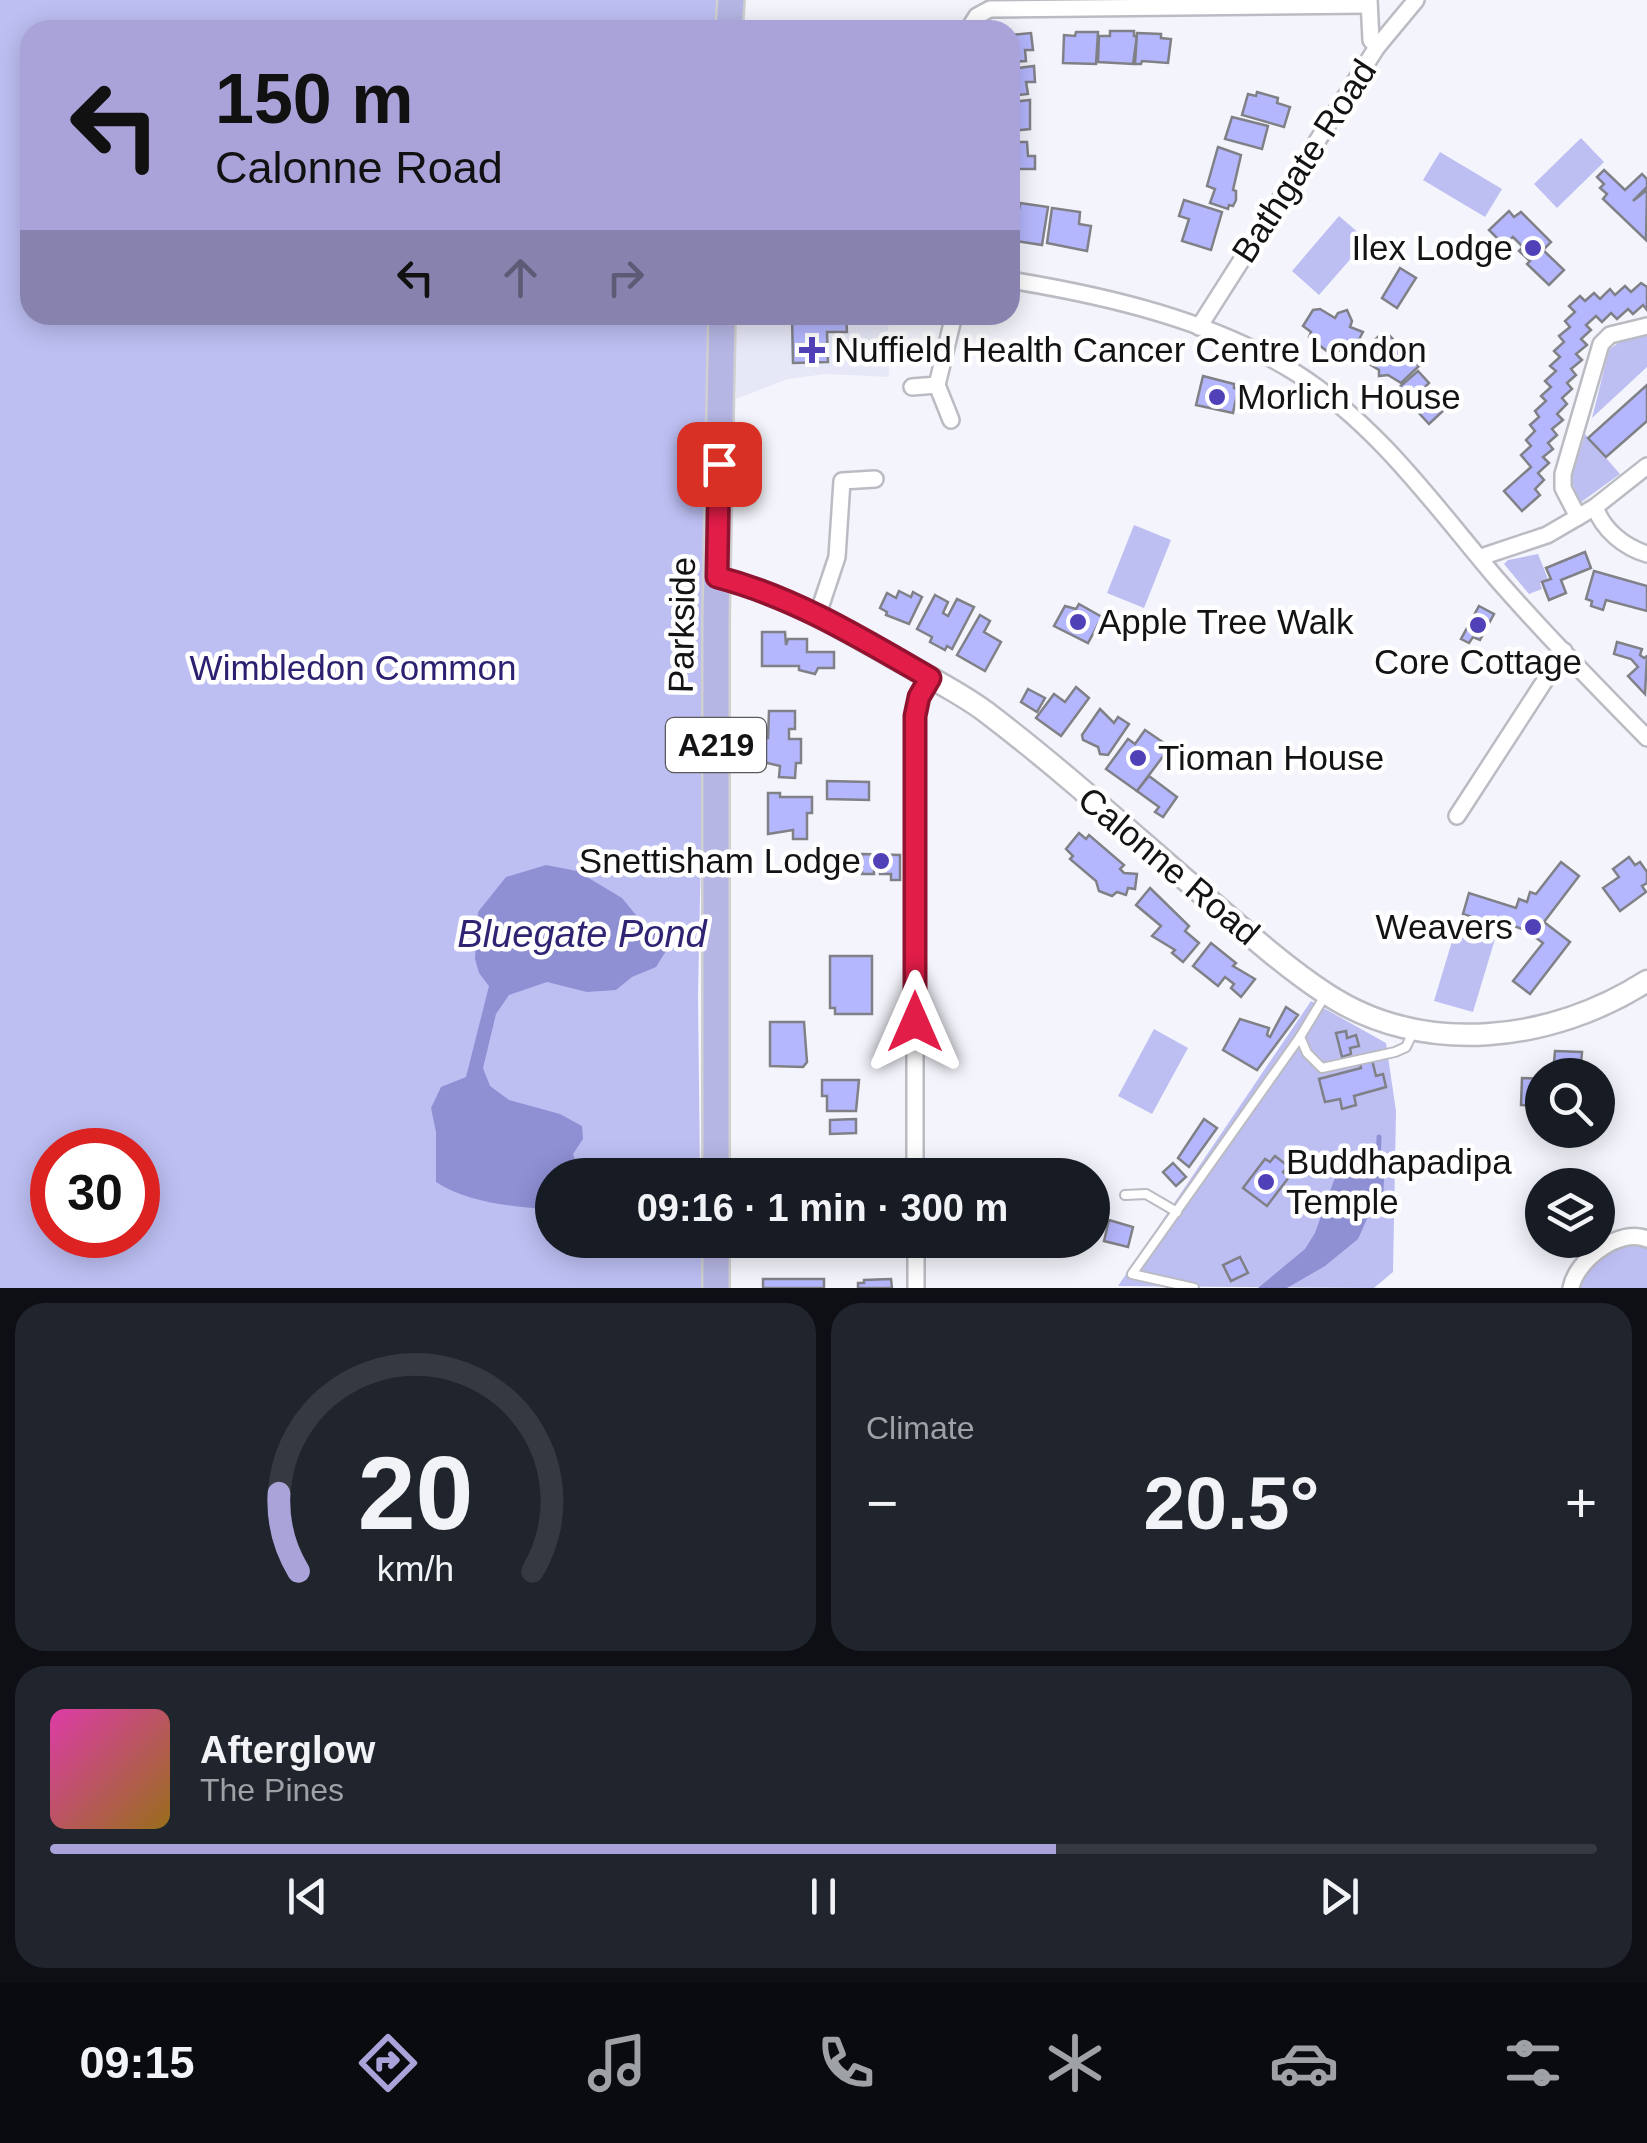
<!DOCTYPE html>
<meta charset="utf-8">
<style>
body{margin:0;font-family:Helvetica,sans-serif;background:#20242c;color:#f1f3f6;height:100vh;display:flex;flex-direction:column;font-size:38px;white-space:nowrap}
*{box-sizing:border-box;margin:0}
p{font-size:32px;color:#9ea1a6}
.icon{flex:none;width:55px;height:55px;fill:none;stroke:currentColor;stroke-width:2;stroke-linecap:round;stroke-linejoin:round}
.map{position:relative;height:1288px;overflow:hidden}
.drawer{display:flex;flex-direction:column;gap:15px;padding:15px;background:#0d0f14;flex:1}
.drawer>*{flex:none}
.guide{position:absolute;left:20px;top:20px;width:1000px;height:305px;border-radius:30px;box-shadow:0 5px 25px #0003;background:#a9a3da;color:#111;overflow:hidden}
.tools{position:absolute;left:1525px;top:1058px;display:grid;gap:20px}
.tools a{display:grid;place-items:center;width:90px;height:90px;border-radius:50%;background:#171b24;box-shadow:0 5px 25px #0003;font-size:50px}
.speed{position:absolute;left:30px;top:1128px;display:flex;gap:20px;font-size:50px;font-weight:700;text-align:center}
.speed>*{display:grid;place-content:center;width:130px;height:130px;border-radius:50%;background:#171b24;box-shadow:0 5px 25px #0003;line-height:1}
.speed .limit{border:15px solid #d22;background:#fff;color:#111}
.pin{position:absolute;display:grid;place-items:center;width:85px;height:85px;color:#fff;margin:-42px;border-radius:20px;box-shadow:0 5px 15px #0006}
.me{position:absolute;width:110px;margin:-55px;rotate:0deg;stroke-linejoin:round;filter:drop-shadow(0 0 8px #0008)}
.turn{display:flex;align-items:center;gap:35px;height:210px;padding:0 30px;font-size:45px}
.turn .icon{width:130px;height:130px;stroke-width:2.5}
.turn b{display:block;font-size:70px;line-height:85px}
.lanes{display:flex;align-items:center;height:95px;padding:0 30px;background:#0003;justify-content:center;gap:50px;direction:ltr}
.lanes .off{opacity:.35}
.big{font-size:75px;font-weight:700;line-height:1.1}
.drawer .tile{flex:1;display:flex;flex-direction:column;justify-content:center;gap:15px;min-width:0;padding:0 35px;border-radius:30px;background:#20242c}
.drawer .dial{align-items:center;gap:0}
.dial svg{height:260px;overflow:visible;fill:none;stroke:#363941;stroke-width:7;stroke-linecap:round;text-anchor:middle}
.dial text{fill:#f1f3f6;stroke:none}
.song{display:flex;align-items:center;gap:30px}
.cover{width:120px;height:120px;border-radius:15px;background:linear-gradient(135deg,hsl(320 70% 55%),hsl(40 70% 35%))}
.played{height:10px;border-radius:5px;background:linear-gradient(90deg,#a9a3da 65%,#363941 65%)}
.keys{display:flex;justify-content:space-around;direction:ltr}
.heat{display:flex;justify-content:space-between;align-items:center;font-size:55px;direction:ltr}
.drawer .tiles{flex:1;display:grid;gap:15px;grid-template-columns:1fr 1fr}
.tile:last-child{grid-column:span 2}
.trip{position:absolute;left:535px;top:1158px;width:575px;height:100px;border-radius:50px;background:#171b24;box-shadow:0 5px 25px #0003;font-weight:700;line-height:100px;text-align:center}
.tabs{display:flex;height:160px;justify-content:space-around;align-items:center;background:#090b0e;color:#9ea1a6}
.tabs .icon{width:70px;height:70px}
.tabs .on{color:#a9a3da}
.tabs b{font-size:45px;color:#f1f3f6}
.map>svg:first-child{display:block}
.built{fill:#e7e8f7}
.green{fill:#bdbff3;fill-rule:evenodd}
.water{fill:#8f90d4}
.lines{fill:none;stroke-linecap:round;stroke-linejoin:round}
.stream{stroke:#8f90d4;stroke-width:5}
.building{fill:#b5b7fe;stroke:#808087;stroke-width:2.5}
.service-casing{stroke:#bbbbc3;stroke-width:12}
.minor-casing{stroke:#bbbbc3;stroke-width:20}
.tertiary-casing{stroke:#bbbbc3;stroke-width:25}
.primary-casing{stroke:#d0d0d0;stroke-width:30}
.service{stroke:#fff;stroke-width:8}
.minor{stroke:#fff;stroke-width:15}
.tertiary{stroke:#fff;stroke-width:20}
.primary{stroke:#b6b6e5;stroke-width:25}
.route-casing{stroke:#92132f;stroke-width:25}
.route{stroke:#e11d48;stroke-width:18}
.poi-dot{fill:#5041b8;stroke:#fff;stroke-width:4}
.labels{text-anchor:middle;stroke-width:9;stroke-linejoin:round;paint-order:stroke}
.shield{fill:#fff;stroke:#5a5a5c;stroke-width:2.5}
.shield-label{font-size:32px;font-weight:bold;fill:#131316}
.street-label{font-size:35px;fill:#131316;stroke:#fff}
.poi-label{font-size:35px;fill:#131316;stroke:#fff;text-anchor:start}
.park-label{font-size:35px;fill:#2c2170;stroke:#fff}
.water-label{font-size:38px;font-style:italic;fill:#2f2473;stroke:#fff}
</style>
<div class="map">
<svg width="1647" height="1288" viewBox="0 0 1647 1288">
<rect width="100%" height="100%" fill="#f4f5fc"/>
<polygon class="built" points="736,315 888,315 889,377 826,374 788,379 736,399"/>
<g class="green">
<path d="M0 0H718L717 30H30V315H712L698 995 700 1175H552V1240H702L703 1288H0ZM52 1150H138V1235H52Z"/>
<polygon points="1581,138 1604,162 1557,208 1534,184"/>
<polygon points="1440,152 1502,189 1485,217 1423,180"/>
<polygon points="1339,216 1367,240 1319,295 1292,271"/>
<polygon points="1647,335 1647,367 1592,418 1609,350 1623,339"/>
<polygon points="1585,434 1620,474 1580,503 1571,480"/>
<polygon points="1134,525 1171,540 1144,608 1107,593"/>
<polygon points="1538,554 1548,579 1540,583 1542,589 1529,594 1504,564 1508,560"/>
<polygon points="1456,928 1495,939 1473,1012 1434,1001"/>
<polygon points="1311,1001 1386,1043 1396,1111 1393,1272 1374,1288 1118,1286"/>
<polygon points="1154,1029 1188,1048 1152,1114 1118,1096"/>
<polygon points="1625,1240 1647,1248 1647,1288 1579,1288 1583,1269"/>
</g>
<g class="water">
<path d="M546 865 577 871 622 898 640 920 659 933 666 951 656 967 632 977 616 990 587 992 547 982 509 995 496 1014 483 1068 490 1086 509 1100 560 1114 582 1126 583 1139 573 1154 579 1169 599 1175H552V1210C513 1206 470 1204 436 1182V1132L431 1108 441 1087 466 1077 489 986 479 973 475 959 478 912 506 877Z"/>
<polygon points="1341,1161 1385,1166 1383,1196 1367,1219 1358,1239 1325,1266 1287,1288 1258,1288 1305,1249 1315,1233"/>
</g>
<g class="lines">
<polyline class="stream" points="1378,1170 1379,1137"/>
</g>
<g class="building">
<polygon points="1110,31 1134,31 1134,36 1137,36 1133,64 1098,62 1099,36 1110,36"/>
<polygon points="1010,32 1010,35 1031,33 1033,50 1025,50 1026,61 1010,62"/>
<polygon points="1076,32 1098,32 1096,64 1063,63 1064,35 1075,36"/>
<polygon points="1137,33 1161,34 1161,38 1171,39 1168,63 1142,61 1141,64 1135,64"/>
<polygon points="1034,66 1035,82 1026,82 1028,94 1010,96 1010,69"/>
<polygon points="1257,92 1278,98 1277,103 1290,107 1284,127 1242,115 1248,94 1256,96"/>
<polygon points="1030,100 1030,129 1010,131 1010,102"/>
<polygon points="1232,117 1268,126 1262,149 1225,139"/>
<polygon points="1010,142 1027,142 1028,156 1035,156 1035,169 1010,169"/>
<polygon points="1218,147 1241,155 1233,190 1236,191 1236,200 1233,206 1229,205 1228,209 1210,203 1215,189 1207,186"/>
<polygon points="1604,170 1625,190 1642,174 1647,179 1647,187 1633,201 1647,190 1646,240 1603,199 1607,194 1600,188 1604,184 1597,177"/>
<polygon points="1184,200 1222,212 1211,250 1182,241 1189,219 1179,216"/>
<polygon points="1020,203 1048,207 1042,245 1010,240 1010,215 1018,216"/>
<polygon points="1052,208 1080,212 1079,224 1091,226 1087,251 1047,243"/>
<polygon points="1509,211 1514,217 1521,212 1551,242 1543,250 1564,270 1549,285 1527,264 1530,261 1519,251 1523,247 1513,237 1504,245 1489,230"/>
<polygon points="1400,268 1416,278 1397,308 1382,298"/>
<polygon points="1641,283 1647,287 1647,310 1643,305 1633,314 1628,309 1617,319 1611,313 1602,322 1596,316 1586,325 1591,330 1581,339 1587,345 1576,354 1582,360 1571,369 1576,375 1567,383 1572,389 1562,398 1567,404 1557,414 1563,420 1552,429 1557,435 1548,443 1553,449 1543,457 1549,463 1538,473 1544,480 1535,489 1540,495 1522,511 1504,491 1531,467 1521,455 1531,446 1526,440 1535,431 1530,425 1539,417 1535,411 1546,401 1541,396 1551,387 1545,381 1556,371 1550,366 1560,357 1554,351 1564,342 1559,336 1570,327 1565,321 1575,312 1569,306 1580,296 1585,301 1594,293 1600,299 1610,289 1615,295 1625,286 1631,292"/>
<polygon points="1320,309 1335,318 1338,313 1347,310 1352,321 1350,327 1363,332 1350,356 1338,350 1333,356 1309,337 1311,332 1303,326 1313,310"/>
<polygon points="792,315 846,315 847,332 827,332 828,362 793,363"/>
<polygon points="1382,333 1387,339 1390,336 1419,366 1401,383 1388,375 1379,376 1379,370 1369,364 1371,356 1365,349"/>
<polygon points="1418,371 1429,383 1424,388 1444,405 1444,410 1429,424 1397,389"/>
<polygon points="1203,376 1234,384 1234,388 1238,389 1233,413 1196,405"/>
<polygon points="1647,385 1647,421 1606,457 1588,438"/>
<polygon points="1585,552 1591,568 1561,580 1566,593 1549,600 1542,582 1551,579 1546,568"/>
<polygon points="1594,571 1647,586 1647,611 1606,600 1603,610 1591,606 1592,601 1586,599"/>
<polygon points="899,591 911,597 913,592 922,597 909,624 886,615 887,612 880,608 887,593 896,598"/>
<polygon points="935,595 948,602 943,613 948,616 957,599 974,607 952,649 947,646 945,650 930,642 932,637 917,629"/>
<polygon points="1079,604 1102,617 1088,643 1054,626 1065,606 1076,609"/>
<polygon points="1479,606 1494,614 1480,640 1473,637 1469,643 1461,639"/>
<polygon points="980,615 990,621 984,632 1001,642 985,671 957,655"/>
<polygon points="762,632 785,632 786,645 788,639 807,639 807,652 834,652 834,668 818,668 815,674 799,670 799,666 762,666"/>
<polygon points="1617,642 1642,649 1640,655 1644,658 1647,656 1645,694 1628,676 1638,667 1631,659 1614,654"/>
<polygon points="1076,687 1089,698 1061,736 1036,718 1054,694 1065,702"/>
<polygon points="1028,689 1045,698 1037,712 1021,702"/>
<polygon points="1100,709 1114,723 1118,717 1129,724 1108,755 1100,754 1098,747 1083,740 1082,735"/>
<polygon points="769,711 795,711 795,729 789,729 789,739 801,739 801,763 796,763 795,778 779,777 780,766 763,762 763,738 768,738"/>
<polygon points="1145,730 1170,747 1137,791 1106,769 1128,739 1135,744"/>
<polygon points="1149,776 1177,797 1163,817 1155,812 1159,807 1137,791"/>
<polygon points="827,781 869,782 869,800 827,799"/>
<polygon points="768,793 780,793 780,797 812,797 812,813 807,813 807,839 793,839 793,830 768,834"/>
<polygon points="1079,833 1086,839 1089,835 1124,865 1120,869 1124,873 1137,874 1135,889 1128,888 1126,895 1117,892 1112,896 1099,891 1096,881 1070,859 1073,856 1066,849"/>
<polygon points="862,854 900,855 900,880 891,880 891,874 880,874 880,868 874,868 874,874 862,874"/>
<polygon points="1629,857 1635,865 1640,862 1647,872 1647,883 1642,886 1646,892 1620,911 1603,888 1619,877 1613,869"/>
<polygon points="1561,862 1579,876 1544,922 1570,942 1530,994 1513,981 1543,943 1527,931 1507,923 1505,928 1496,925 1493,928 1470,921 1472,917 1463,914 1469,893 1516,908 1519,899 1527,902 1530,892 1536,894"/>
<polygon points="1150,888 1189,926 1185,931 1199,943 1183,962 1172,953 1175,950 1152,936 1161,926 1136,905"/>
<polygon points="1211,943 1236,963 1233,966 1255,979 1241,997 1231,988 1234,984 1225,977 1218,986 1193,966"/>
<polygon points="830,956 872,956 872,1014 835,1014 835,1008 830,1008"/>
<polygon points="1286,1007 1298,1015 1257,1070 1223,1050 1240,1019 1269,1028 1267,1035 1270,1037"/>
<polygon points="770,1022 804,1022 807,1062 803,1067 770,1066"/>
<polygon points="1346,1031 1347,1038 1356,1035 1359,1046 1350,1048 1351,1054 1342,1057 1336,1033"/>
<polygon points="1555,1051 1582,1052 1580,1075 1553,1075"/>
<polygon points="1372,1060 1376,1076 1383,1074 1386,1087 1354,1096 1356,1105 1342,1109 1340,1099 1325,1102 1319,1079 1361,1068 1360,1063"/>
<polygon points="1522,1078 1542,1079 1542,1106 1521,1105"/>
<polygon points="822,1080 859,1080 856,1111 827,1111 827,1096 822,1096"/>
<polygon points="856,1119 856,1133 830,1134 830,1120"/>
<polygon points="1204,1119 1217,1128 1189,1167 1178,1158"/>
<polygon points="1275,1156 1288,1166 1283,1172 1289,1177 1267,1206 1243,1188 1265,1159 1270,1162"/>
<polygon points="1173,1163 1186,1177 1176,1186 1163,1172"/>
<polygon points="1109,1220 1133,1227 1128,1247 1104,1241"/>
<polygon points="1240,1257 1248,1273 1231,1281 1223,1265"/>
<rect x="763" y="1279" width="61" height="9"/>
<polygon points="891,1279 892,1288 858,1288 858,1283 864,1283 864,1280"/>
</g>
<g class="lines">
<defs>
<g id="service">
<polyline points="1300,1037 1307,1053 1322,1068 1395,1052 1406,1047 1414,1030"/>
<polyline points="1125,1195 1146,1194 1177,1212"/>
<polyline points="1194,1288 1132,1274 1300,1037 1326,994"/>
</g>
<g id="minor">
<polyline points="1369,0 1371,40 1377,47"/>
<polyline points="968,30 977,16 990,9 1369,5"/>
<path d="M1010 280C1107 296 1212 320 1296 373 1378 425 1435 506 1496 578 1544 633 1596 686 1647 738"/>
<polyline points="1199,327 1377,47 1416,0"/>
<polyline points="937,385 951,420"/>
<polyline points="912,387 937,385 954,315"/>
<path d="M1595 507C1603 530 1624 547 1647 554"/>
<polyline points="1578,517 1563,488 1563,474 1601,344 1610,335 1647,326"/>
<polyline points="1481,557 1547,535 1595,507 1647,466"/>
<polyline points="818,614 837,557 842,481 875,479"/>
<polyline points="1457,816 1564,651"/>
<polyline points="915,1175 915,716 919,697 930,678"/>
<polyline points="916,1240 916,1288"/>
<path d="M1571 1288C1576 1260 1620 1227 1647 1239"/>
</g>
<path id="tertiary" d="M717 577C784 594 842 628 902 662 930 678 961 693 986 712 1061 769 1130 832 1201 893 1241 927 1281 964 1325 993 1423 1058 1552 1042 1647 981"/>
<g id="primary">
<polyline points="729,30 731,0"/>
<polyline points="716,1175 716,619 722,315"/>
<polyline points="716,1240 716,1288"/>
</g>
</defs>
<use href="#service" class="service-casing"/>
<use href="#minor" class="minor-casing"/>
<use href="#tertiary" class="tertiary-casing"/>
<use href="#primary" class="primary-casing"/>
<use href="#service" class="service"/>
<use href="#minor" class="minor"/>
<use href="#tertiary" class="tertiary"/>
<use href="#primary" class="primary"/>
</g>
<g class="lines">
<defs>
<path id="route" d="M719 464 717 577C794 597 861 638 930 678L919 697 915 716V1022"/>
</defs>
<use href="#route" class="route-casing"/>
<use href="#route" class="route"/>
</g>
<g class="poi-dot">
<circle cx="1533" cy="248" r="10"/>
<path d="M807 335h10v10h10v10h-10v10h-10v-10h-10v-10h10z"/>
<circle cx="1217" cy="397" r="10"/>
<circle cx="1078" cy="622" r="10"/>
<circle cx="1478" cy="625" r="10"/>
<circle cx="1138" cy="758" r="10"/>
<circle cx="881" cy="861" r="10"/>
<circle cx="1533" cy="927" r="10"/>
<circle cx="1266" cy="1182" r="10"/>
</g>
<g class="labels">
<rect class="shield" x="666" y="718" width="100" height="54" rx="8"/>
<g class="shield-label">
<text x="716" y="756">A219</text>
</g>
<g class="street-label">
<text transform="translate(1304 161) rotate(-57)" y="12">Bathgate Road</text>
<text transform="translate(682 625) rotate(-89)" y="12">Parkside</text>
<text transform="translate(1169 866) rotate(40)" y="12">Calonne Road</text>
</g>
<g class="poi-label">
<text x="1513" y="260" text-anchor="end">Ilex Lodge</text>
<text x="834" y="362">Nuffield Health Cancer Centre London</text>
<text x="1237" y="409">Morlich House</text>
<text x="1098" y="634">Apple Tree Walk</text>
<text x="1478" y="674" text-anchor="middle">Core Cottage</text>
<text x="1158" y="770">Tioman House</text>
<text x="861" y="873" text-anchor="end">Snettisham Lodge</text>
<text x="1513" y="939" text-anchor="end">Weavers</text>
<text x="1286" y="1174">Buddhapadipa<tspan x="1286" dy="40">Temple</tspan></text>
</g>
<g class="park-label">
<text x="353" y="680">Wimbledon Common</text>
</g>
<g class="water-label">
<text x="582" y="947">Bluegate Pond</text>
</g>
</g>
</svg>
<div class="tools">
<a><svg class="icon" aria-label="search" viewBox="0 0 24 24"><circle cx="10" cy="10" r="6"/><path d="M15 15l6 6"/></svg></a>
<a><svg class="icon" aria-label="layers" viewBox="0 0 24 24"><path d="M12 4l9 5-9 5-9-5zM3 14l9 5 9-5"/></svg></a>
</div>
<div class="speed"><div class="limit">30</div></div>
<div class="pin" style="left:719px;top:464px;background:#d93025"><svg class="icon" aria-label="arrive" viewBox="0 0 24 24"><path d="M6 21V4h12l-3 4 3 4H6"/></svg></div>
<svg class="me" style="left:915px;top:1022px" viewBox="-20 -20 40 40"><path d="M0-17L14 15 0 8-14 15z" fill="#e11d48" stroke="#fff" stroke-width="4"/></svg>
<div class="trip">09:16 · 1 min · 300 m</div>
<div class="guide">
<div class="turn"><svg class="icon" aria-label="left" viewBox="0 0 24 24"><path d="M17 20v-9H6M10 6l-5 5 5 5"/></svg><div><b>150 m</b>Calonne Road</div></div>
<div class="lanes"><svg class="icon" aria-label="left" viewBox="0 0 24 24"><path d="M17 20v-9H6M10 6l-5 5 5 5"/></svg><svg class="icon off" aria-label="ahead" viewBox="0 0 24 24"><path d="M12 20V5M6 11l6-6 6 6"/></svg><svg class="icon off" aria-label="right" viewBox="0 0 24 24"><path d="M7 20v-9h11M14 6l5 5-5 5"/></svg></div>
</div>
</div>
<section class="drawer">
<div class="tiles">
<div class="tile dial"><svg viewBox="0 0 100 80">
<path d="M14 69A42 42 0 1 1 86 69"/>
<path d="M14 69A42 42 0 0 1 8 45" stroke="#a9a3da"/>
<text x="50" y="56" font-size="32" font-weight="700">20</text>
<text x="50" y="72" font-size="11">km/h</text>
</svg></div>
<div class="tile"><p>Climate</p>
<div class="heat"><a>−</a><b class="big">20.5°</b><a>+</a></div>
</div>
<div class="tile">
<div class="song"><i class="cover"></i><div><b>Afterglow</b><p>The Pines</p></div></div>
<div class="played"></div>
<div class="keys"><svg class="icon" aria-label="previous" viewBox="0 0 24 24"><path d="M18 5L8 12l10 7zM5 5v14"/></svg><svg class="icon" aria-label="pause" viewBox="0 0 24 24"><path d="M8 5v14M16 5v14"/></svg><svg class="icon" aria-label="next" viewBox="0 0 24 24"><path d="M6 5l10 7-10 7zM19 5v14"/></svg></div>
</div>
</div>
</section>
<nav class="tabs">
<b>09:15</b>
<svg class="icon on" aria-label="directions" viewBox="0 0 24 24"><path d="M12 3l9 9-9 9-9-9zM9 14v-3h6M13 9l2 2-2 2"/></svg>
<svg class="icon" aria-label="music" viewBox="0 0 24 24"><path d="M9 18V5l10-2v13"/><circle cx="6" cy="18" r="3"/><circle cx="16" cy="16" r="3"/></svg>
<svg class="icon" aria-label="phone" viewBox="0 0 24 24"><path d="M5 4h4l2 5-3 2q2 4 5 5l2-3 5 2v4C11 20 4 13 5 4z"/></svg>
<svg class="icon" aria-label="climate" viewBox="0 0 24 24"><path d="M12 3v18M4 7l16 10M4 17L20 7"/></svg>
<svg class="icon" aria-label="car" viewBox="0 0 24 24"><path d="M5 17H2v-5l4-1 3-4h7l3 4 3 1v5h-3M9 17h6M6 11h13"/><circle cx="7" cy="17" r="2"/><circle cx="17" cy="17" r="2"/></svg>
<svg class="icon" aria-label="filters" viewBox="0 0 24 24"><path d="M4 7h16M4 17h16"/><circle cx="9" cy="7" r="2"/><circle cx="15" cy="17" r="2"/></svg>
</nav>
